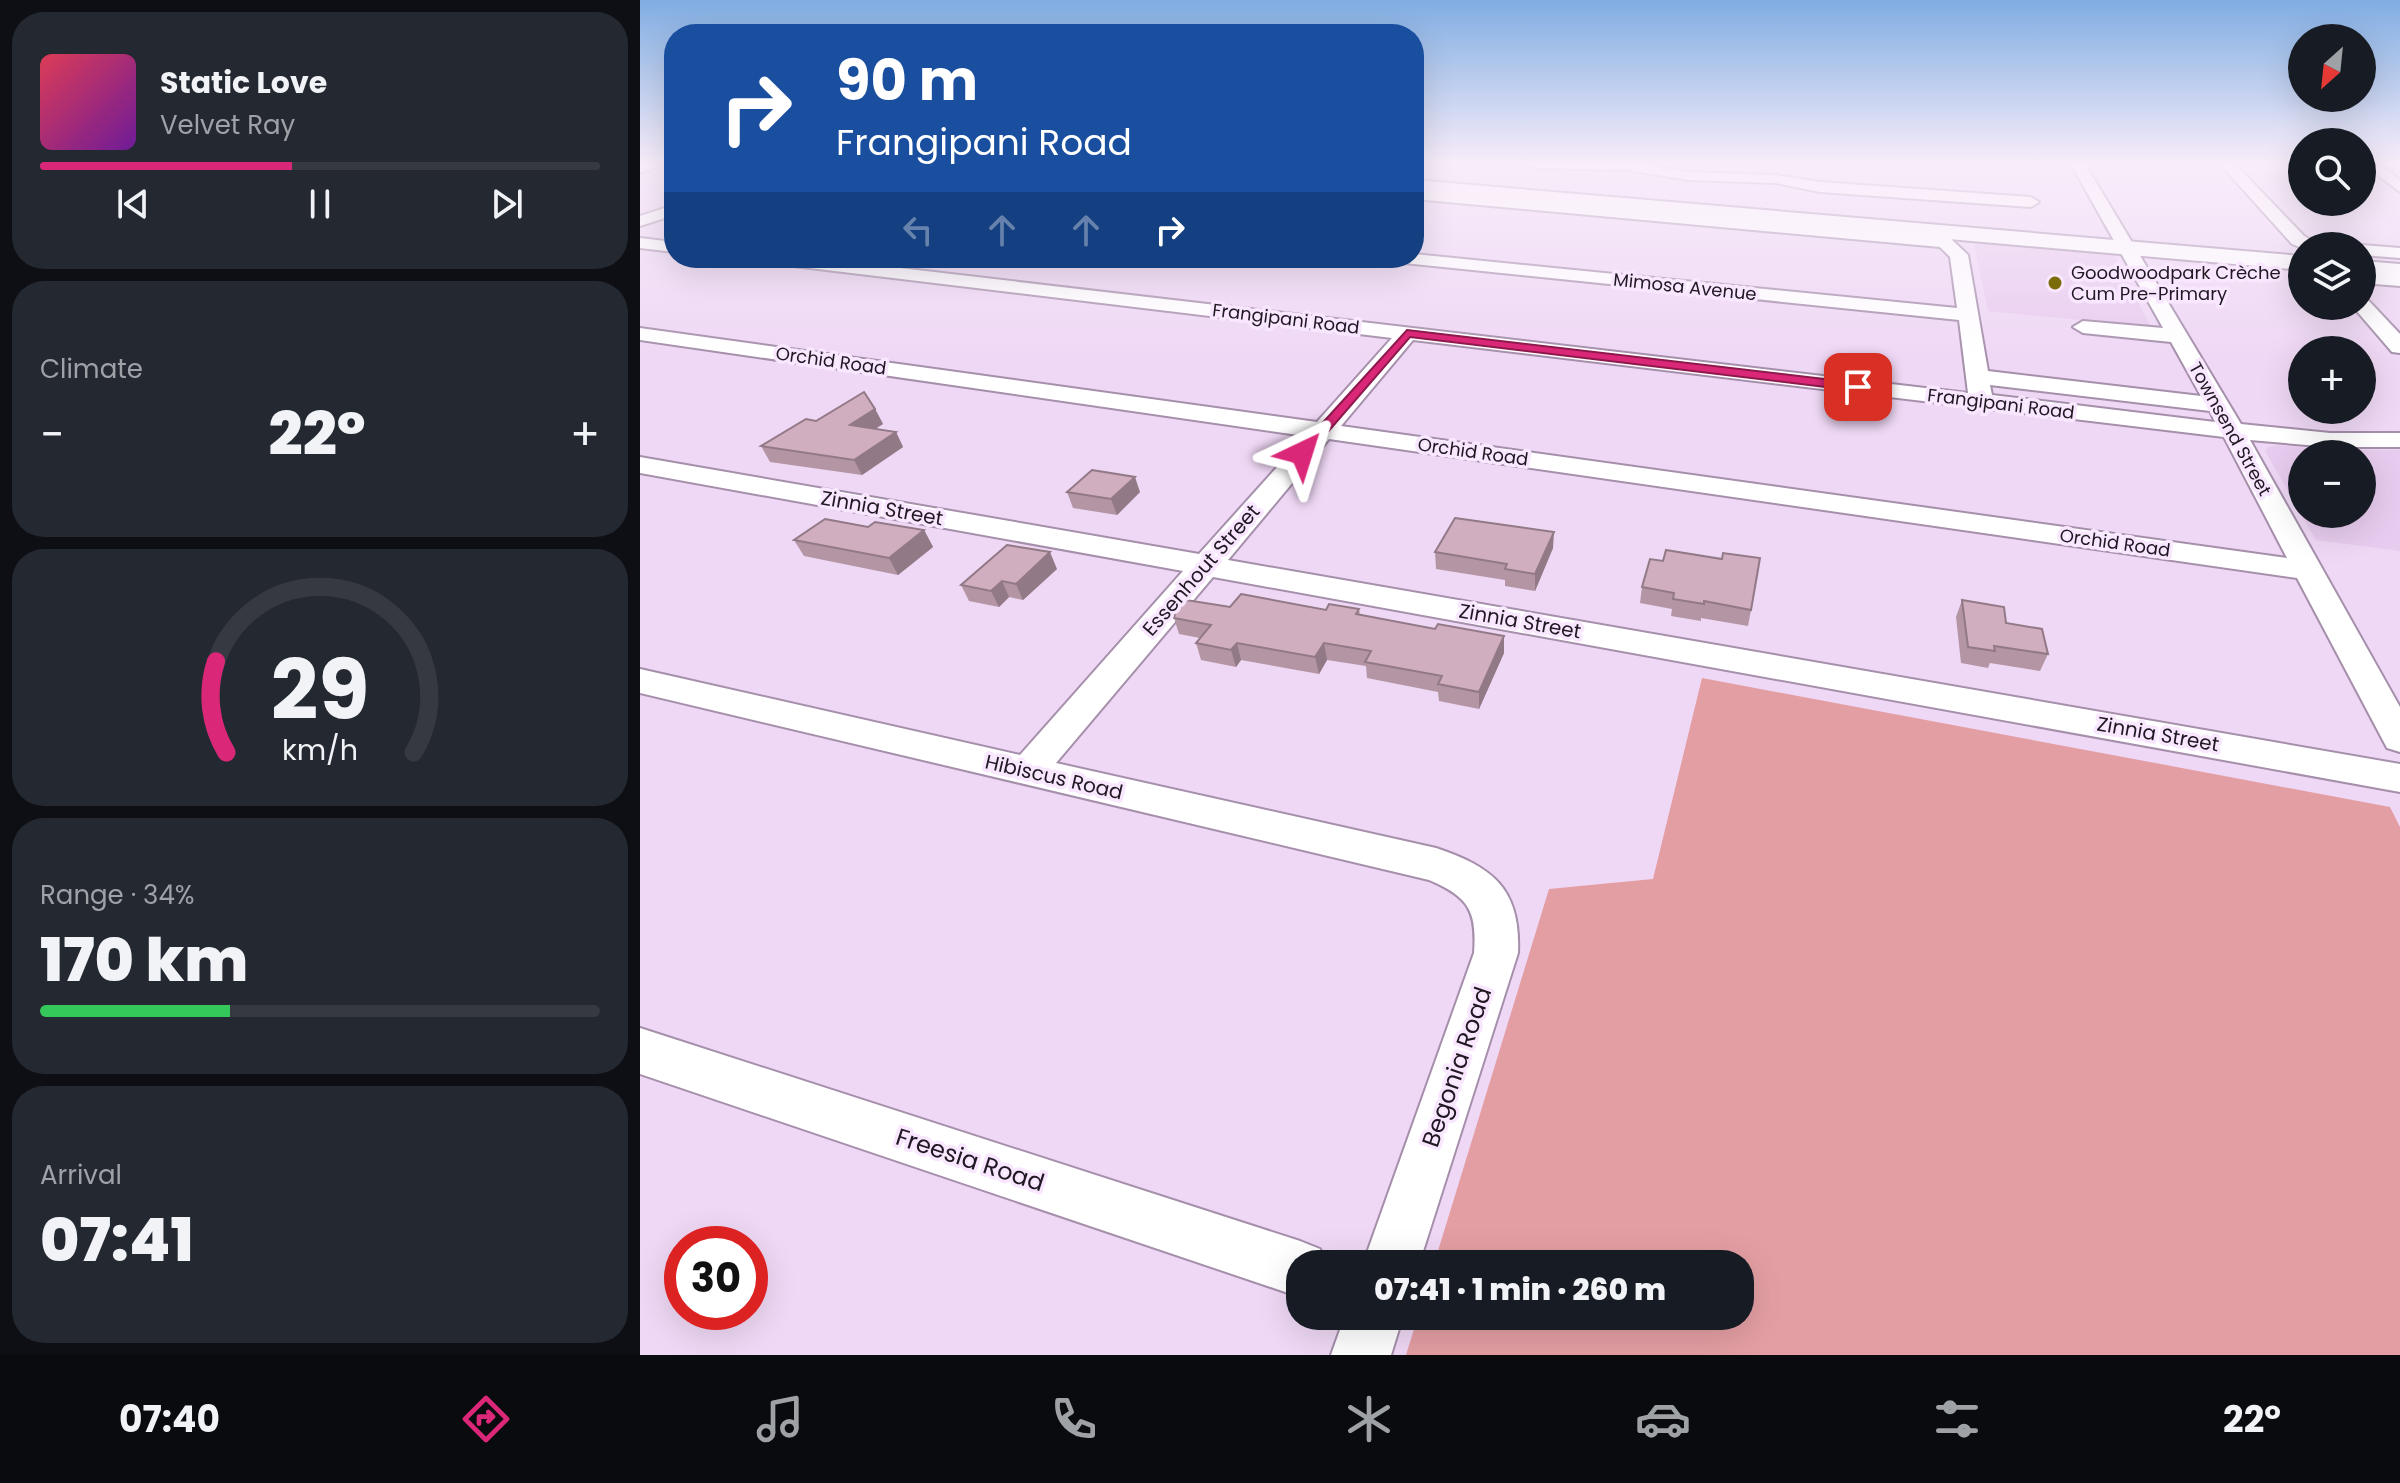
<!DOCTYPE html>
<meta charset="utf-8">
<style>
body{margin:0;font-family:Poppins,sans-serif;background:#242831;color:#f1f3f6;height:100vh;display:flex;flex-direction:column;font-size:30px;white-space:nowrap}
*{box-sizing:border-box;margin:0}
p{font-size:26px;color:#9ea1a6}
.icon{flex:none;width:44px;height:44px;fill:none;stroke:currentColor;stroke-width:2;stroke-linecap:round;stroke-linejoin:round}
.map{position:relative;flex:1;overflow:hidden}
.details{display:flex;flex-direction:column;gap:12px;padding:12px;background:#0d0f14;width:640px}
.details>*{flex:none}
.guide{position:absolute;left:24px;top:24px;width:760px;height:244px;border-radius:32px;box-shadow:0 8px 32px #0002;background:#1a4fa0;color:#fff;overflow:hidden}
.needle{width:52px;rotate:207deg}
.buttons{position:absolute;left:1648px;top:24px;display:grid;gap:16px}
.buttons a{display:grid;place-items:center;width:88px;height:88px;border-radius:50%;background:#171b24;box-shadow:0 8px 32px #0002;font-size:40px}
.speed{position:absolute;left:24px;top:1226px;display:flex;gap:16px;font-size:40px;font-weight:700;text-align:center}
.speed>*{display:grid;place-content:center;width:104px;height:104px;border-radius:50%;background:#171b24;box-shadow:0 8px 32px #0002;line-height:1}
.speed .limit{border:12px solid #d22;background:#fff;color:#111}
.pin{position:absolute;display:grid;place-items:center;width:68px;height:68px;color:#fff;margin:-34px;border-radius:16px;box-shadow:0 4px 12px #0006}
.me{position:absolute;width:88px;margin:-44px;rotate:41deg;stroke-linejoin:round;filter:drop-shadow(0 0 6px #0008)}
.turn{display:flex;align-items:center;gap:28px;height:168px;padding:0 40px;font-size:36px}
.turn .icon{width:104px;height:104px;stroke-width:2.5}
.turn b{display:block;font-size:56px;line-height:68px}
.lanes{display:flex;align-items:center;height:76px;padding:0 40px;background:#0003;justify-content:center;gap:40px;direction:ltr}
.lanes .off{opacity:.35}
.big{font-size:60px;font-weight:800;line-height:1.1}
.details .card{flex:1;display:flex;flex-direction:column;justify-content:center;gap:12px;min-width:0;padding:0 28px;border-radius:32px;background:#242831}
.details .dial{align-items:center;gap:0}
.dial svg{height:208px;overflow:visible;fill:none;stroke:#363941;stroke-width:7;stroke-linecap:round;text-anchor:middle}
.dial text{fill:#f1f3f6;stroke:none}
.song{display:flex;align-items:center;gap:24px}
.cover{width:96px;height:96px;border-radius:12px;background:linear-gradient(135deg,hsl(350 70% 55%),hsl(280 70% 35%))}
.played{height:8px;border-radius:4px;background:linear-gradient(90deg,#db2777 45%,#363941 45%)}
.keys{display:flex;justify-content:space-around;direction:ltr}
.heat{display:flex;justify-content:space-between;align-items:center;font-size:44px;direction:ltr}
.charge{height:12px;border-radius:6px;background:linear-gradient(90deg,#34c759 34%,#363941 0)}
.trip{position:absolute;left:646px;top:1250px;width:468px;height:80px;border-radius:32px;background:#171b24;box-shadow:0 8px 32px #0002;font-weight:800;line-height:80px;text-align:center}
.menu{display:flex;height:128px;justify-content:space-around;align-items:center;background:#090b0e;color:#9ea1a6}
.menu .icon{width:56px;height:56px}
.menu .current{color:#db2777}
.menu b{font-size:36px;color:#f1f3f6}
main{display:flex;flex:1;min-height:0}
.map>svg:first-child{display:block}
.built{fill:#e8ccef;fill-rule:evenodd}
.green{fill:#e39ea3}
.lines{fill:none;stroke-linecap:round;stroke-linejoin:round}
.minor-casing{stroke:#a58fab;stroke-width:4}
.major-casing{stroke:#a58fab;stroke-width:4}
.minor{fill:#fff;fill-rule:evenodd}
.major{fill:#fff;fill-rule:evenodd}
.wall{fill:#b395a4}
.shaded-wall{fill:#927986}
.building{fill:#d0adbf;stroke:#927986;stroke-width:2}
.route{fill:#db2777;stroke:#8e194d;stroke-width:2}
.poi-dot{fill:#7b6c07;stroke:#f9e7ff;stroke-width:3}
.labels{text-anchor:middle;stroke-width:7;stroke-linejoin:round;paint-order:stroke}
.far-poi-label{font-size:18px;fill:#201822;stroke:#f9e7ff;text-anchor:start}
.far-street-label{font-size:18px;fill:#201822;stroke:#f9e7ff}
.street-label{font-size:20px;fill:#201822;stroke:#f9e7ff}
.near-street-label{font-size:24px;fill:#201822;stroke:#f9e7ff}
</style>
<main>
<section class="details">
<div class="card">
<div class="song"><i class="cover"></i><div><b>Static Love</b><p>Velvet Ray</p></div></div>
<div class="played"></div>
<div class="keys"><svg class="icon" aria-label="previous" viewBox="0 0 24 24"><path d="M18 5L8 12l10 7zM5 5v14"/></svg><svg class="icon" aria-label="pause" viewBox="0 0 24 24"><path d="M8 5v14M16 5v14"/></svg><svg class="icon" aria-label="next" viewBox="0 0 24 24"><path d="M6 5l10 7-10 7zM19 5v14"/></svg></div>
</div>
<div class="card"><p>Climate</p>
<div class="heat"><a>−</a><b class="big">22°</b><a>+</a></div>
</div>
<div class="card dial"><svg viewBox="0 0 100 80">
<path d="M14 69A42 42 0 1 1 86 69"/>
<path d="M14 69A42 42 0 0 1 10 34" stroke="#db2777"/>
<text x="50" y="56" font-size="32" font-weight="700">29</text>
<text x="50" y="72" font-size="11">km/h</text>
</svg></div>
<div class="card"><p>Range · 34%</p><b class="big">170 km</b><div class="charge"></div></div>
<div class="card"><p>Arrival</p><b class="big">07:41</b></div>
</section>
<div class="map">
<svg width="1760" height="1355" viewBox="0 0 1760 1355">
<rect width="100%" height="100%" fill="#efd8f5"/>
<g class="built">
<polygon points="1333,239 1457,250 1474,255 1511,327 1348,311"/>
<path d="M1637 445 1688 450H1760V551L1676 540 1625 451 1628 447ZM1662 454H1722V514H1662Z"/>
</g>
<polygon class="green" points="1062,678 1750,807 1760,827 1760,1355 766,1355 778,1316 1100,1316 1100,1264 794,1264 909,889 1013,879"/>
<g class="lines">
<defs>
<g id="minor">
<polygon points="0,164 24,164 0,173"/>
<polygon points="889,164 1002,164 1048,172 1136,175 1180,182 1391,197 1399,202 1391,207 1180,192 1136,183 1048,180 988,170 896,168"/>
<path d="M1431 164H1445L1601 424 1690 433H1760V447H1690L1610 440 1760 707V752L1747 748 1657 578 689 439 588 560 1760 764V792L573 577 416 763 796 848C853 867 881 889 878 953L779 1264H723L834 953C837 911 829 897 789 880L0 693V669L380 755 543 571 0 473V457L559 554 665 436 0 340V328L677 422 752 338 128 263 119 258H174L1328 393 1319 320 764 263 755 258H774V254L1317 308 1310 257 1300 247 774 199V189L1267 232 1311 239 1328 255 1348 371 1561 396 1531 342 1443 333 1433 327 1443 321 1523 328ZM773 340 1584 437 1647 558 701 426ZM1350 385 1570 411 1575 422 1352 395Z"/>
<polygon points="1580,164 1595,164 1664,236 1683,246 1662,248 1652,244"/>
<polygon points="1723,164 1739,164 1760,180 1760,192"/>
<polygon points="34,205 34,215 0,226 0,216"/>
<polygon points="0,238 34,242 34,252 0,248"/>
<polygon points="1722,245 1760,248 1760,258 1722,255 1722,246 1717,246"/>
<polygon points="1722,271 1760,274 1760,286 1722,283"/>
<polygon points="1722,299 1729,301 1760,334 1760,353 1752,352 1715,309 1713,306 1722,306"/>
<polygon points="0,1028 660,1241 680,1249 686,1264 660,1264 660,1297 0,1074"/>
<polygon points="705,1316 763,1316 751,1355 691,1355"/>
</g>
<g id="major">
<polygon points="774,180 1662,256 1662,270 774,192"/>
<polygon points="1722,261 1760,264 1760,278 1722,275"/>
</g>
</defs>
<use href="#minor" class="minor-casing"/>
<use href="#major" class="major-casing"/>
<use href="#minor" class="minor"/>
<use href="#major" class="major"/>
</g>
<g class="wall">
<polygon points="235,409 243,424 235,429 256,432 263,447 222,475 130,462 121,446 176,421"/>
<polygon points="427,492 500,492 477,515 433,508"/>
<polygon points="228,527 284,530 293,547 258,575 164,556 154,540"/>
<polygon points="913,548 895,591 865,586 865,580 796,569 795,552"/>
<polygon points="1023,561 1111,610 1108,626 1061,618 1061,621 1031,616 1032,609 1000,603 1002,587"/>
<polygon points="417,569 383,600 369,597 359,607 329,601 321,585"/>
<polygon points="1322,600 1366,623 1408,654 1400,671 1350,663 1348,668 1321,663 1316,617"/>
<polygon points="590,607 686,610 719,609 720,615 795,629 864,636 864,653 839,709 799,701 798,692 727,678 726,666 687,660 679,674 601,660 596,667 561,660 556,643 560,638 539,634 534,618"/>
</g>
<g class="shaded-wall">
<polygon points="235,409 243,424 217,440 210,425"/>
<polygon points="256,432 263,447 222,475 214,460"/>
<polygon points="495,477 500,492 477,515 471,499"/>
<polygon points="284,530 293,547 258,575 249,558"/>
<polygon points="914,532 913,548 895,591 895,574"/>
<polygon points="410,552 417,569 383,600 376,584"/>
<polygon points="362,581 369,597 359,607 351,591"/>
<polygon points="864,636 864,653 839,709 839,692"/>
<polygon points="597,643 601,660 596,667 591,650"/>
<polygon points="684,643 687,660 679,674 675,657"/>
</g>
<g class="building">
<polygon points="224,392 235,409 210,425 256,432 214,460 121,446 166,419 176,421"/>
<polygon points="452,470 495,477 471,499 427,492"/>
<polygon points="815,518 914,532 895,574 865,569 867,564 795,552"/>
<polygon points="185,519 228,527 235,522 284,530 249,558 154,540"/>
<polygon points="367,545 410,552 376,584 362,581 351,591 321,585"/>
<polygon points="1026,550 1082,559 1083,553 1120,558 1111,610 1064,601 1064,604 1033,599 1034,593 1002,587 1010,559 1023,561"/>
<polygon points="601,594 686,610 689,604 719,609 716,614 795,629 798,624 864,636 839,692 798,684 802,676 725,662 731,651 684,643 675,657 597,643 591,650 556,643 571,625 534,618 537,602 540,599 590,607"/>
<polygon points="1322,600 1364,607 1366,623 1402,629 1408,654 1354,646 1355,651 1328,647"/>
</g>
<linearGradient id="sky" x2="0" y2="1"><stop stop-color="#80ade2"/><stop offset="0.46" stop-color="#f8edfa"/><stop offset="1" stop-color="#f8edfa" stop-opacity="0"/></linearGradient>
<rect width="1760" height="354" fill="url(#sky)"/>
<polygon class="route" points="767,330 1218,383 1224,387 1218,391 770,337 667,456 658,456 658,450"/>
<circle class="poi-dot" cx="1415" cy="283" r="8"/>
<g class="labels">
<g class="far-poi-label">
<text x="1431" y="279">Goodwoodpark Crèche<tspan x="1431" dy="21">Cum Pre-Primary</tspan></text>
</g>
<g class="far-street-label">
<text transform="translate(1045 287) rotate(6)" y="6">Mimosa Avenue</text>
<text transform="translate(646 319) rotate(7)" y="6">Frangipani Road</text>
<text transform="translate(191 361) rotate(8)" y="6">Orchid Road</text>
<text transform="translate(1361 404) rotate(7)" y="6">Frangipani Road</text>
<text transform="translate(1590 429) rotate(61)" y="6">Townsend Street</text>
<text transform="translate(833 452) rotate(8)" y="6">Orchid Road</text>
<text transform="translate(1475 543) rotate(8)" y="6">Orchid Road</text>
</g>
<g class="street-label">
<text transform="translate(242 508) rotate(10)" y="7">Zinnia Street</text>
<text transform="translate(561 570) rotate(-49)" y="7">Essenhout Street</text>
<text transform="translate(880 621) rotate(10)" y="7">Zinnia Street</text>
<text transform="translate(1518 734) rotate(10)" y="7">Zinnia Street</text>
<text transform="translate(414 777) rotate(13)" y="7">Hibiscus Road</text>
</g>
<g class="near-street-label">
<text transform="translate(817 1067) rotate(-71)" y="8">Begonia Road</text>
<text transform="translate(330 1160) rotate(18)" y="8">Freesia Road</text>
</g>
</g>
</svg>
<div class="buttons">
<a><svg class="needle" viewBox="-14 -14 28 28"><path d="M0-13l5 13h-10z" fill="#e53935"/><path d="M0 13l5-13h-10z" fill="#9ea1a6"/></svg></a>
<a><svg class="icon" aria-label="search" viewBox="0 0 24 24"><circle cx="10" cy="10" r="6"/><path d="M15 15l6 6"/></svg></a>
<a><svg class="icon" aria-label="layers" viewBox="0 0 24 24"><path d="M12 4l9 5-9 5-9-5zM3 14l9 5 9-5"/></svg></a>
<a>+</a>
<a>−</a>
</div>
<div class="speed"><div class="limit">30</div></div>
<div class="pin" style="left:1218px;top:387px;background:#d93025"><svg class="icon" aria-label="arrive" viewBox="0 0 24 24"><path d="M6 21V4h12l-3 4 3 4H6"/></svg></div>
<svg class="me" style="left:662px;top:453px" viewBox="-20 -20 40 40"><path d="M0-17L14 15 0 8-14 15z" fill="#db2777" stroke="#fff" stroke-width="4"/></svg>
<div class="trip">07:41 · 1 min · 260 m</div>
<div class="guide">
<div class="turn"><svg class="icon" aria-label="right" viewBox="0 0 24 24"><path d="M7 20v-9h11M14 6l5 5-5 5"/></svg><div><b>90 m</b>Frangipani Road</div></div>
<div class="lanes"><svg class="icon off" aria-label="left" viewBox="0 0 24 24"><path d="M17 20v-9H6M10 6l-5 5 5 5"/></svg><svg class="icon off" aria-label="ahead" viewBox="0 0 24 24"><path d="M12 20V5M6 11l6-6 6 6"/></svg><svg class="icon off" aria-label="ahead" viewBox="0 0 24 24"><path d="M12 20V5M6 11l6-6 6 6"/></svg><svg class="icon" aria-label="right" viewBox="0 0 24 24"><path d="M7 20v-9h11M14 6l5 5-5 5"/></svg></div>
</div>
</div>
</main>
<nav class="menu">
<b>07:40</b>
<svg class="icon current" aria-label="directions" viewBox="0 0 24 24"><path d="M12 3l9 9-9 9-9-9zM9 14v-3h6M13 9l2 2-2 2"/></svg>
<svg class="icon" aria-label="music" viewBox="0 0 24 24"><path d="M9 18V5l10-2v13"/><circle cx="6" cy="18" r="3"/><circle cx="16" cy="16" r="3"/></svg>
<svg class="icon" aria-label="phone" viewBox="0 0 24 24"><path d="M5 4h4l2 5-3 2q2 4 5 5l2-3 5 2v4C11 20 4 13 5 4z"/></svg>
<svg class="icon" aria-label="climate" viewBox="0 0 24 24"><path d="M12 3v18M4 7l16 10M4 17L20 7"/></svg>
<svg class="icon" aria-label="car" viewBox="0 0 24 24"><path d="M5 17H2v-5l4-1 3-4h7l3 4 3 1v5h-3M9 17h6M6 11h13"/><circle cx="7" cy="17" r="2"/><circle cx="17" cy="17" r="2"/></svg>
<svg class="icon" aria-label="filters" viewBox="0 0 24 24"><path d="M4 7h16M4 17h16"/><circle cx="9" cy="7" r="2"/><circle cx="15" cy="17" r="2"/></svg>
<b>22°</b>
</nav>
